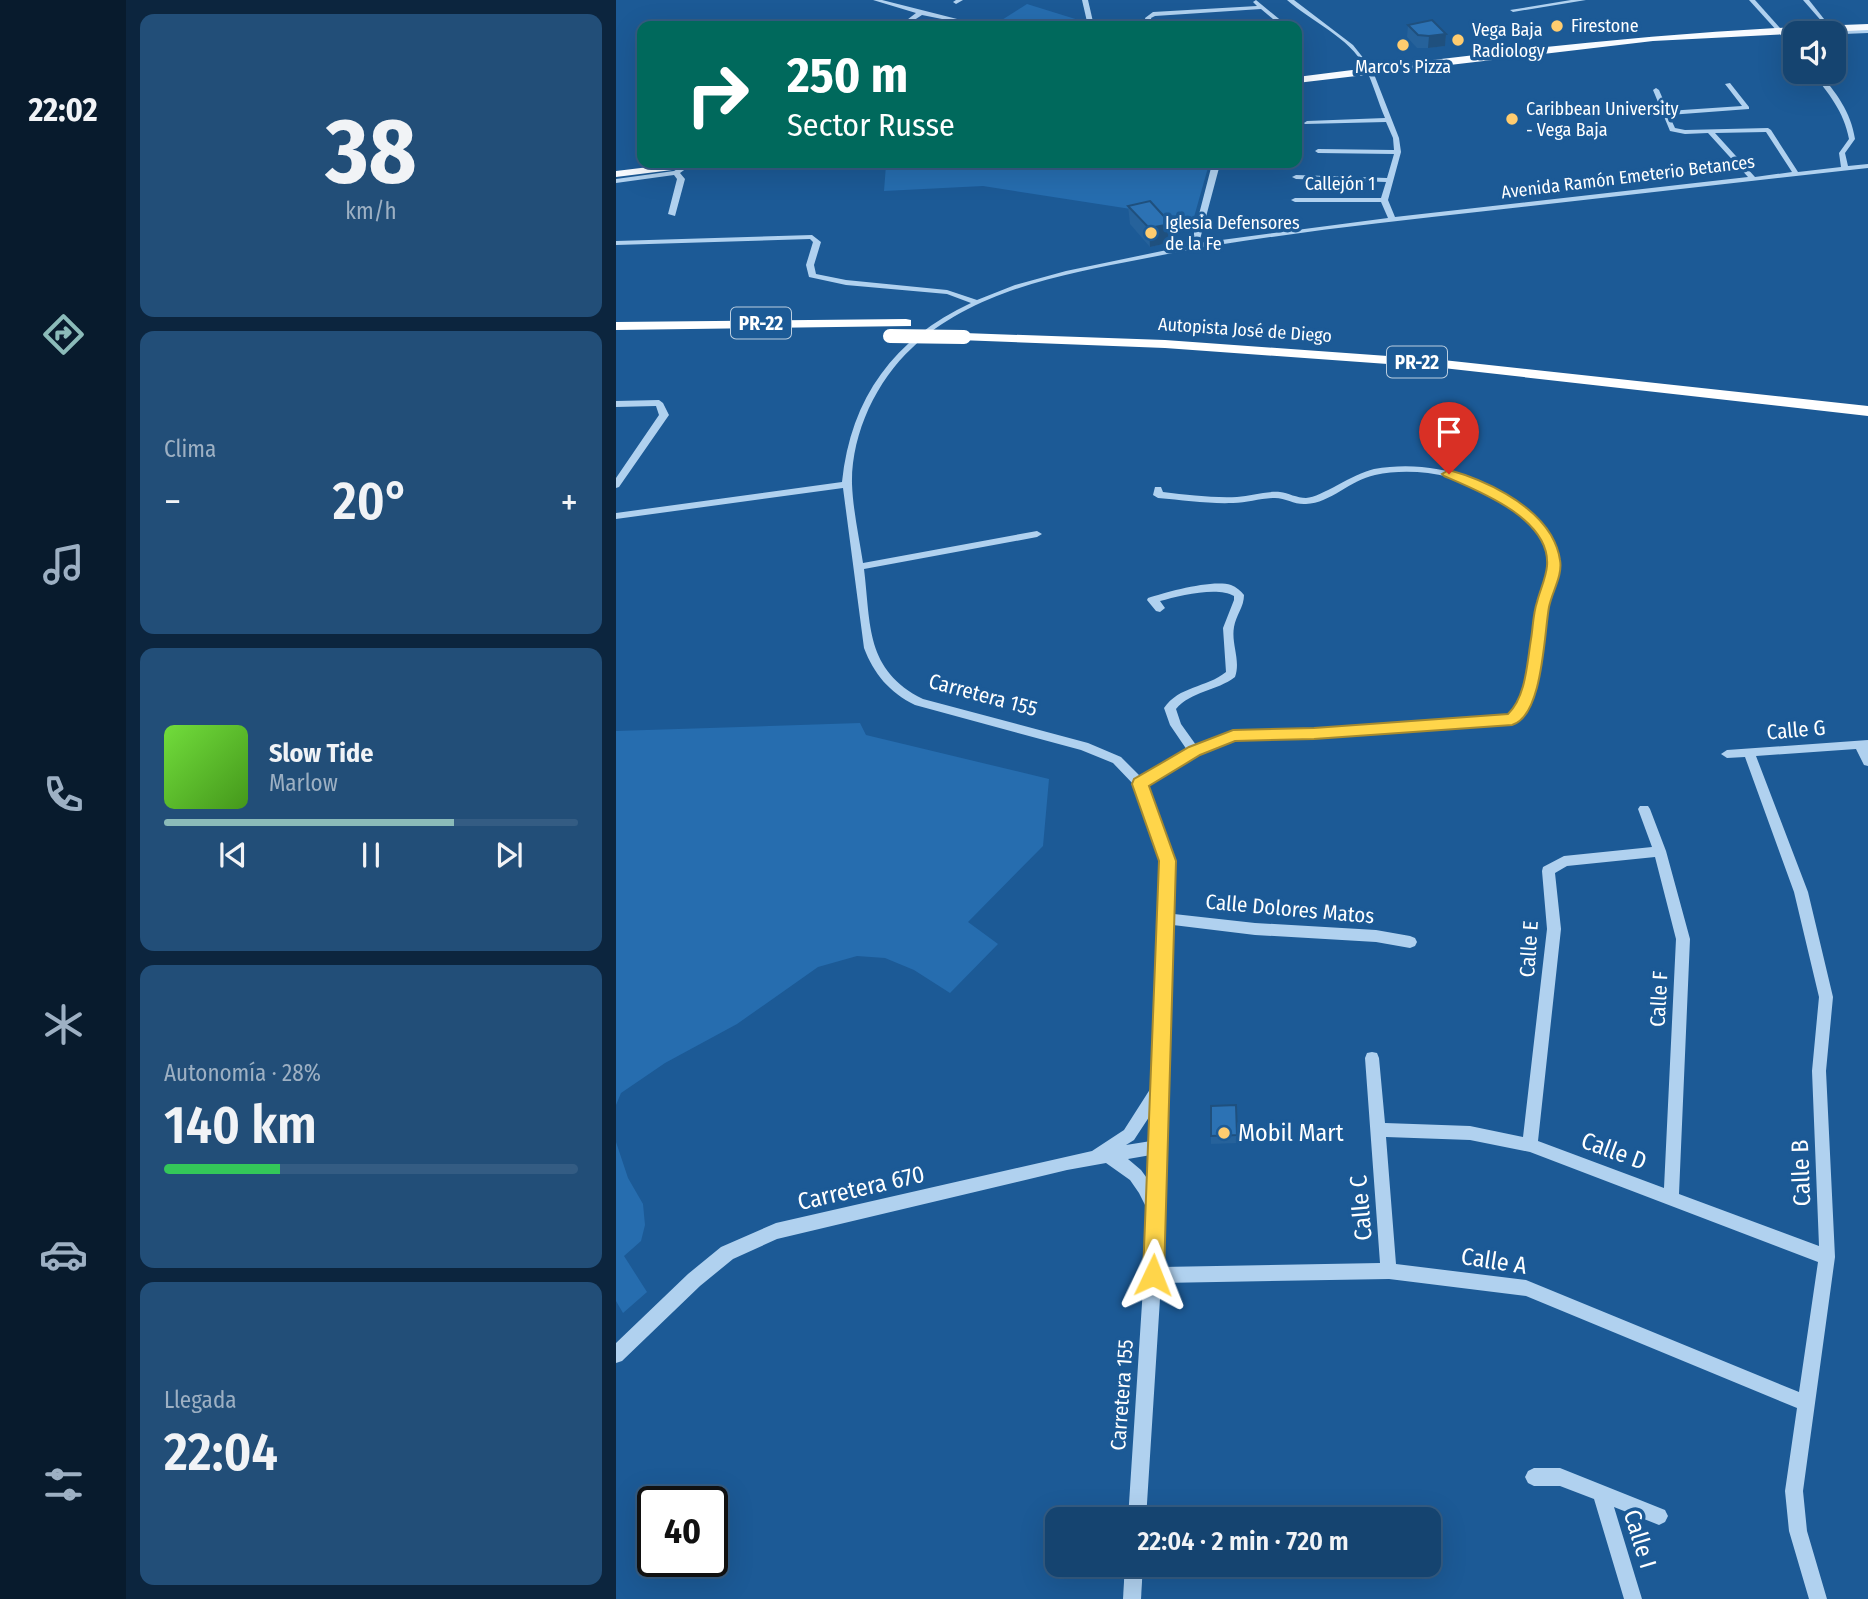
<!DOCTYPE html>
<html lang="es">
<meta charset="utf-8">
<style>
body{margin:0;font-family:"Fira Sans Condensed",sans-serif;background:#224e78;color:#f1f3f6;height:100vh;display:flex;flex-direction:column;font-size:26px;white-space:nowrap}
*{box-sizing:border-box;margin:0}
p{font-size:23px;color:#9db0c3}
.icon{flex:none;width:38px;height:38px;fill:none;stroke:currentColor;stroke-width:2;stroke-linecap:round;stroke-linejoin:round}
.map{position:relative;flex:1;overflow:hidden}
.side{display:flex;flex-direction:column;gap:14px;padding:14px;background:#0c253e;width:490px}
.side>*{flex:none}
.top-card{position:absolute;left:21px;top:21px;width:665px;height:147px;border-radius:14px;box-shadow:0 7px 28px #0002,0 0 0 2px #345c83;background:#00695c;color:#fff;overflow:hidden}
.buttons{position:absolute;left:1167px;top:21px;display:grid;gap:14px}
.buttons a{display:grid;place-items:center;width:63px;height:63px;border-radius:14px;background:#154470;box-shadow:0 7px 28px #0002,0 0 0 2px #345c83;font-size:35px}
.speed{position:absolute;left:21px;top:1486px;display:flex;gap:14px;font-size:35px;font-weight:700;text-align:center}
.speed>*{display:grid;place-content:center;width:91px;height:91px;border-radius:50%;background:#154470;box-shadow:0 7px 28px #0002,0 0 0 2px #345c83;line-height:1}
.speed .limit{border:4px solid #111;border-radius:10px;background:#fff;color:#111}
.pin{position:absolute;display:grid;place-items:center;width:60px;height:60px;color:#fff;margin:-72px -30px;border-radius:50% 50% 50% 0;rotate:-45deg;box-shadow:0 0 7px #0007}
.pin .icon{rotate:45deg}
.me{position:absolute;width:77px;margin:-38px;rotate:2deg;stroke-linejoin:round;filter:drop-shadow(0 0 5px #0008)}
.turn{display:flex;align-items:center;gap:24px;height:147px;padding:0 35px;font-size:32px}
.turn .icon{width:91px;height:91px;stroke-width:2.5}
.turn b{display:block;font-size:49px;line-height:60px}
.big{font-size:52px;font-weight:600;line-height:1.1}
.side .tile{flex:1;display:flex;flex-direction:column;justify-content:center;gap:10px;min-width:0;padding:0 24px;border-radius:14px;background:#224e78}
.side .dial{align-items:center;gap:0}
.dial b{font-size:91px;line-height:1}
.song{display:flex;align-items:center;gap:21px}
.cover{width:84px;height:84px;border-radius:10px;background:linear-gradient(135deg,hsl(100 70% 55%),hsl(100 70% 35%))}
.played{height:7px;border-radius:4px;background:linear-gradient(90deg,#8bbbb9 70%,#345c83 70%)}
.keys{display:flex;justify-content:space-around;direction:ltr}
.heat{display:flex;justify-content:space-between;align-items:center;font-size:38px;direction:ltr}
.charge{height:10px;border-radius:5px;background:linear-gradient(90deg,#34c759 28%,#345c83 0)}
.trip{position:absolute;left:429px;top:1507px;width:396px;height:70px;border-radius:14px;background:#154470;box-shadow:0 7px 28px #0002,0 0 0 2px #345c83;font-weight:600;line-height:70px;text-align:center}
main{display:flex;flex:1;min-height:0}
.menu{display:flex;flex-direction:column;width:126px;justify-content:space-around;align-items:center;background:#081b2d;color:#9db0c3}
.menu .icon{width:49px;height:49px}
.menu .active{color:#8bbbb9}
.menu b{font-size:32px;color:#f1f3f6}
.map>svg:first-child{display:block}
.green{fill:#266daf}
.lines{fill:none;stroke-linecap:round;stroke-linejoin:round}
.minor{fill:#b0d1ef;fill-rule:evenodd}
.major{fill:#f8fbff;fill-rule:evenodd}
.highway{fill:#fff;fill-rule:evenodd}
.highway-bridge{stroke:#fff;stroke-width:14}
.wall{fill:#26629b}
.shaded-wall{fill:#1f507e}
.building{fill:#2c72b4;stroke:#1f507e;stroke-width:2}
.route{fill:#ffd54a;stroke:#a68a30;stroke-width:2}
.poi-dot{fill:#ffcc6f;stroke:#1c5a96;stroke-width:2.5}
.labels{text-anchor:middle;stroke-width:7;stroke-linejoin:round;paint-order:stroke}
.far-poi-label{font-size:18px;fill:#fff;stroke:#1c5a96;text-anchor:start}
.far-street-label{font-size:18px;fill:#fff;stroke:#1c5a96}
.shield{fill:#1c5a96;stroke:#bbcee0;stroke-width:2}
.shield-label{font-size:19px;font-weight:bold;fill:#fff}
.street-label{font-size:21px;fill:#fff;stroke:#1c5a96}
.near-poi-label{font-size:24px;fill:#fff;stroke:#1c5a96;text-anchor:start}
.near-street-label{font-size:24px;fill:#fff;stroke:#1c5a96}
</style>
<main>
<nav class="menu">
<b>22:02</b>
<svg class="icon active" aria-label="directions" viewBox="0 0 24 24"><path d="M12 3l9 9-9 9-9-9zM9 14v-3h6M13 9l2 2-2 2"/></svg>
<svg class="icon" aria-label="music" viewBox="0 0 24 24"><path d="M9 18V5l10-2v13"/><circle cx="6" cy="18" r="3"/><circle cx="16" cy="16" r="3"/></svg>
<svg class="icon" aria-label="phone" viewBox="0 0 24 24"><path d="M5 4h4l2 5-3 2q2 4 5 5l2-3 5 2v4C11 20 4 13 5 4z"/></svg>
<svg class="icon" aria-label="climate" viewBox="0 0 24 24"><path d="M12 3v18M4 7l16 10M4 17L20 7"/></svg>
<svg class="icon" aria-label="car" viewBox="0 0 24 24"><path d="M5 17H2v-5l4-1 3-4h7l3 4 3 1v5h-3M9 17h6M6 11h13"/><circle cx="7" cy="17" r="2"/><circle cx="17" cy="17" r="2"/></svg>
<svg class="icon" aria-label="filters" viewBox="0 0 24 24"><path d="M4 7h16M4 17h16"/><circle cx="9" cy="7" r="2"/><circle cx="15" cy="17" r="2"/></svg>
</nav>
<section class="side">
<div class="tile dial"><b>38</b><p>km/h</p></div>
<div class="tile"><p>Clima</p>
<div class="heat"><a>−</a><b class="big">20°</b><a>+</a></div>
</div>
<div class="tile">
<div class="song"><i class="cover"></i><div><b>Slow Tide</b><p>Marlow</p></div></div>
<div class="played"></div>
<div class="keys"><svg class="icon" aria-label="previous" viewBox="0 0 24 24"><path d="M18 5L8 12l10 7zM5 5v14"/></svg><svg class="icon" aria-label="pause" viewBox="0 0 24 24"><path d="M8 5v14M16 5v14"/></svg><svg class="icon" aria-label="next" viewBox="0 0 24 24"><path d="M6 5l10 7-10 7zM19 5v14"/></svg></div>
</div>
<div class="tile"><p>Autonomía · 28%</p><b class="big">140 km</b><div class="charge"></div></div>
<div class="tile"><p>Llegada</p><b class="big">22:04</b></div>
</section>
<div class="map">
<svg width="1252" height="1599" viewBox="0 0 1252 1599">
<rect width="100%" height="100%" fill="#1c5a96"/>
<g class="green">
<polygon points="411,4 469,22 469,26 379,26 381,23"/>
<polygon points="293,163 593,163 593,164 578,217 573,218 367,186 268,191 270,165"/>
<polygon points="244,723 250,735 433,779 427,846 352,922 382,944 334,993 298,970 269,958 241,956 202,967 121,1024 49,1063 5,1093 0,1105 0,731"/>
<polygon points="0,1142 12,1178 27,1204 29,1225 25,1241 8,1256 31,1292 7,1313 0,1301"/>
</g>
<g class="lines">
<g class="minor">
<polygon points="257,0 266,0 349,21 342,26 336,26 341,22 306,15 289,26 283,26 300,13"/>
<polygon points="340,0 347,0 340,4 337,2"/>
<polygon points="466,0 472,0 478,26 472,26"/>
<polygon points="640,0 668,23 668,25 661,26 663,24 645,9 539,16 535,18 537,26 531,26 529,18 537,12 641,6 637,2"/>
<path d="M671 0H678L737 45 756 69 783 138 785 152 772 200 779 217 1132 177 1092 133 1069 134 1054 131 1037 90 1040 88 1043 90 1052 111 1126 106 1109 84 1114 83 1133 107V109L1053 115 1059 128 1069 130 1152 128 1155 130 1182 172 1225 167 1223 153 1233 139C1228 111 1212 93 1196 72H1202C1220 92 1235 112 1239 139L1229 153 1232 166 1252 164V168C1125 182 997 197 870 211 755 224 639 236 526 259 447 274 356 291 296 348 260 381 235 435 236 484 237 510 243 537 247 563L421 531 426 534 421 537 248 569C255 625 249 670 307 699L472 743 505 757 525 777 571 750 554 725 548 708C563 686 590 688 610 672L607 628 618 600V596C601 586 563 596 544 601L549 608 544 612 540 611 531 600 532 598C550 592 597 579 615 585 620 587 625 591 628 595 628 607 620 615 618 627 615 644 625 660 619 677 601 691 575 691 560 709L565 724 580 745 617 731 698 729 893 716C919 682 913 638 923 599 927 588 933 575 933 563 931 521 869 486 833 477 809 471 782 470 759 475 734 480 715 503 690 504 679 505 670 498 659 498 645 498 631 503 617 503 592 504 567 500 542 498L537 495 539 487H545L547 492C572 495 596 498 621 497 635 496 649 491 664 492 672 493 681 498 690 498 706 497 736 474 758 469 813 459 870 476 912 512 927 524 940 541 943 560 945 574 937 589 933 602 923 645 929 685 900 723L698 737 618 739 582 754 531 786 558 861V914L639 923 760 930 794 936 799 938 801 942 799 946 794 948 760 942 639 935 557 925 545 1267 764 1263 749 1058 751 1053 756 1052 761 1053 763 1058 769 1123 854 1126 907 1137 931 929 926 871 927 867 948 856 1036 847 1022 809 1024 806H1032L1034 809 1050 851 1074 939 1063 1194 1203 1246 1196 1071 1203 997 1178 892 1129 757 1111 758 1105 754 1111 750 1252 740V766L1248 765 1240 749 1140 756 1192 892 1217 997 1210 1071 1219 1257 1187 1491 1191 1531 1211 1599H1193L1173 1531 1169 1491 1181 1408 910 1296 773 1279 545 1283 530 1519H512L532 1211 523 1193 514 1180 490 1163 451 1170 161 1239 117 1259 84 1286 6 1361 0 1363V1343L72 1274 105 1247 160 1223 476 1151 508 1130 538 1083 546 861 519 786 497 763 465 750 299 705C273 692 258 674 248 648L227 488 0 519V513L226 482C235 397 278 339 355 303L331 294 230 285 193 277 190 265 197 242 194 239 0 245V241L196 235 205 242 198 265 200 274 230 280 331 290 361 300 399 285 450 271 575 245 595 168V163H601L603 168 583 243 772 218 765 202H679L675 200 679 198H765L770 182 680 179 676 177 680 175 771 178 778 154 702 153 699 151 702 149 778 150 777 138 770 122 689 124 688 123 691 121 769 118C762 102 757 83 749 67 733 37 696 22 671 0ZM1150 132 1176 172 1139 177 1099 133ZM1039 857 1060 939 1048 1188 922 1141 945 929 939 873 951 866ZM537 1111 535 1141 510 1145 518 1140ZM770 1137 854 1140 914 1152 1202 1262 1183 1392 910 1280 780 1264ZM535 1155 533 1181 525 1170 512 1159Z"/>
<polygon points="955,0 970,0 897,12 894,10"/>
<polygon points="1133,0 1139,0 1180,46 1180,52"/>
<polygon points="1187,0 1193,0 1212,24 1208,24"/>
<polygon points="1213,26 1227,30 1252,29 1252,33 1227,34 1211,29"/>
<polygon points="70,164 75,165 64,173 69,179 59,216 52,214 61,179 58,175 0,183 0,179 58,171"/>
<polygon points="43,400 47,403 53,415 3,487 0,488 0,478 43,415 40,406 0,407 0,401"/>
<polygon points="918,1468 944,1468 1049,1510 1052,1516 1049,1522 1043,1525 998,1507 1026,1599 1008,1599 978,1499 944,1486 918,1486 912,1483 909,1477 912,1471"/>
<polygon points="509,1564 527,1564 525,1599 507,1599"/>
</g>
<g class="major">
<path d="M1252 24V30L1037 41 681 83V77C871 52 1060 30 1252 24Z"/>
<polygon points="66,163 93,163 88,166 0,177 0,171"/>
</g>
<g class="highway">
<polygon points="290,319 295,320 295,326 0,330 0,322"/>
<polygon points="348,333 549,340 827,360 1252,406 1252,416 827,368 549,348 343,340 341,337"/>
</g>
<polyline class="highway-bridge" points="274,336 348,337"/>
</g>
<g class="wall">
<polygon points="792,25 830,34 829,46 812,48 801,48 791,37"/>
<polygon points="512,206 555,224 556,242 534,247 514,224"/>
<polygon points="595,1106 621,1135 621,1143 595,1144"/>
</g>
<g class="shaded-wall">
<polygon points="830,34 829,46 812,48 813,36"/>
<polygon points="555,224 556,242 534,247 533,228"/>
</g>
<g class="building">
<polygon points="816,20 830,34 813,36 802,35 792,25"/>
<polygon points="534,201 555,224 533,228 512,206"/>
<polygon points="620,1105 621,1135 595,1136 595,1106"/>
</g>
<path class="route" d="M833 470C869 480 915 502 935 535 939 542 943 553 944 560 947 575 936 592 933 607 928 634 927 716 896 725L698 739 619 741 584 755 533 786 560 861 548 1275 545 1282 537 1285 530 1282 527 1275 543 861 516 784 518 779 573 747 617 730 698 728 892 714C910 697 911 663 915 639 917 627 917 614 921 602 924 590 930 578 931 566 935 519 863 491 828 476L826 474Z"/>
<g class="poi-dot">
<circle cx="941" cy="26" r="7"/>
<circle cx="842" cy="40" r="7"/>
<circle cx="787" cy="45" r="7"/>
<circle cx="896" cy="119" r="7"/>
<circle cx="535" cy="233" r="7"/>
<circle cx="608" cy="1133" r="7"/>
</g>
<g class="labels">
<g class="far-poi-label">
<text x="955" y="32">Firestone</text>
<text x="856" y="36">Vega Baja<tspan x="856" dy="21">Radiology</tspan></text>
<text x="787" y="73" text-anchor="middle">Marco's Pizza</text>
<text x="910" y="115">Caribbean University<tspan x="910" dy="21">- Vega Baja</tspan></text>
<text x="549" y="229">Iglesia Defensores<tspan x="549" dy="21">de la Fe</tspan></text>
</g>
<g class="far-street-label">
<text transform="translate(1012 177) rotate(-7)" y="6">Avenida Ramón Emeterio Betances</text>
<text x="724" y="190">Callejón 1</text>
<text transform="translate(629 330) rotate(4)" y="6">Autopista José de Diego</text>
</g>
<g class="shield">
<rect x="115" y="307.5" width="60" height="31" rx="5"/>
<rect x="771" y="346.5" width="60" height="31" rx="5"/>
</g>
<g class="shield-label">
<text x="145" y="330">PR-22</text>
<text x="801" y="369">PR-22</text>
</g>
<g class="street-label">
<text transform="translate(367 695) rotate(15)" y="7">Carretera 155</text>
<text transform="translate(1180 730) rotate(-5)" y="7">Calle G</text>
<text transform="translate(674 909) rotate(5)" y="7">Calle Dolores Matos</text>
<text transform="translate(913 949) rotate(-86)" y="7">Calle E</text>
<text transform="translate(1043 999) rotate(-87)" y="7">Calle F</text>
<text transform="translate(506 1395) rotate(-86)" y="7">Carretera 155</text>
</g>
<g class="near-poi-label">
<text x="622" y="1141">Mobil Mart</text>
</g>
<g class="near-street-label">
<text transform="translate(998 1151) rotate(20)" y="8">Calle D</text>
<text transform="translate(1185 1173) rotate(-92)" y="8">Calle B</text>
<text transform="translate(245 1188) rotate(-13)" y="8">Carretera 670</text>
<text transform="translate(745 1208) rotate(-95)" y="8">Calle C</text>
<text transform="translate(878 1261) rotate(9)" y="8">Calle A</text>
<text transform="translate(1024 1539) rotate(73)" y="8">Calle I</text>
</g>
</g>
</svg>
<div class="buttons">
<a><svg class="icon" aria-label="sound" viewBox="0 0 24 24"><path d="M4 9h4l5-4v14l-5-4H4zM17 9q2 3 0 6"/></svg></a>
</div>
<div class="speed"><div class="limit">40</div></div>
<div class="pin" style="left:833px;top:474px;background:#d93025"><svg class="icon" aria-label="arrive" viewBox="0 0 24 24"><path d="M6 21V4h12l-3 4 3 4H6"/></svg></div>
<svg class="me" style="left:537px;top:1275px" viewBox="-20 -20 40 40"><path d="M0-17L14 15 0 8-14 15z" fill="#ffd54a" stroke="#fff" stroke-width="4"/></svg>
<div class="trip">22:04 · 2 min · 720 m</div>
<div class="top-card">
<div class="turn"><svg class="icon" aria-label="right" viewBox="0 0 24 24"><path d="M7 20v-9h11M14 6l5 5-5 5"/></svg><div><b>250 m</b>Sector Russe</div></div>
</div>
</div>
</main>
